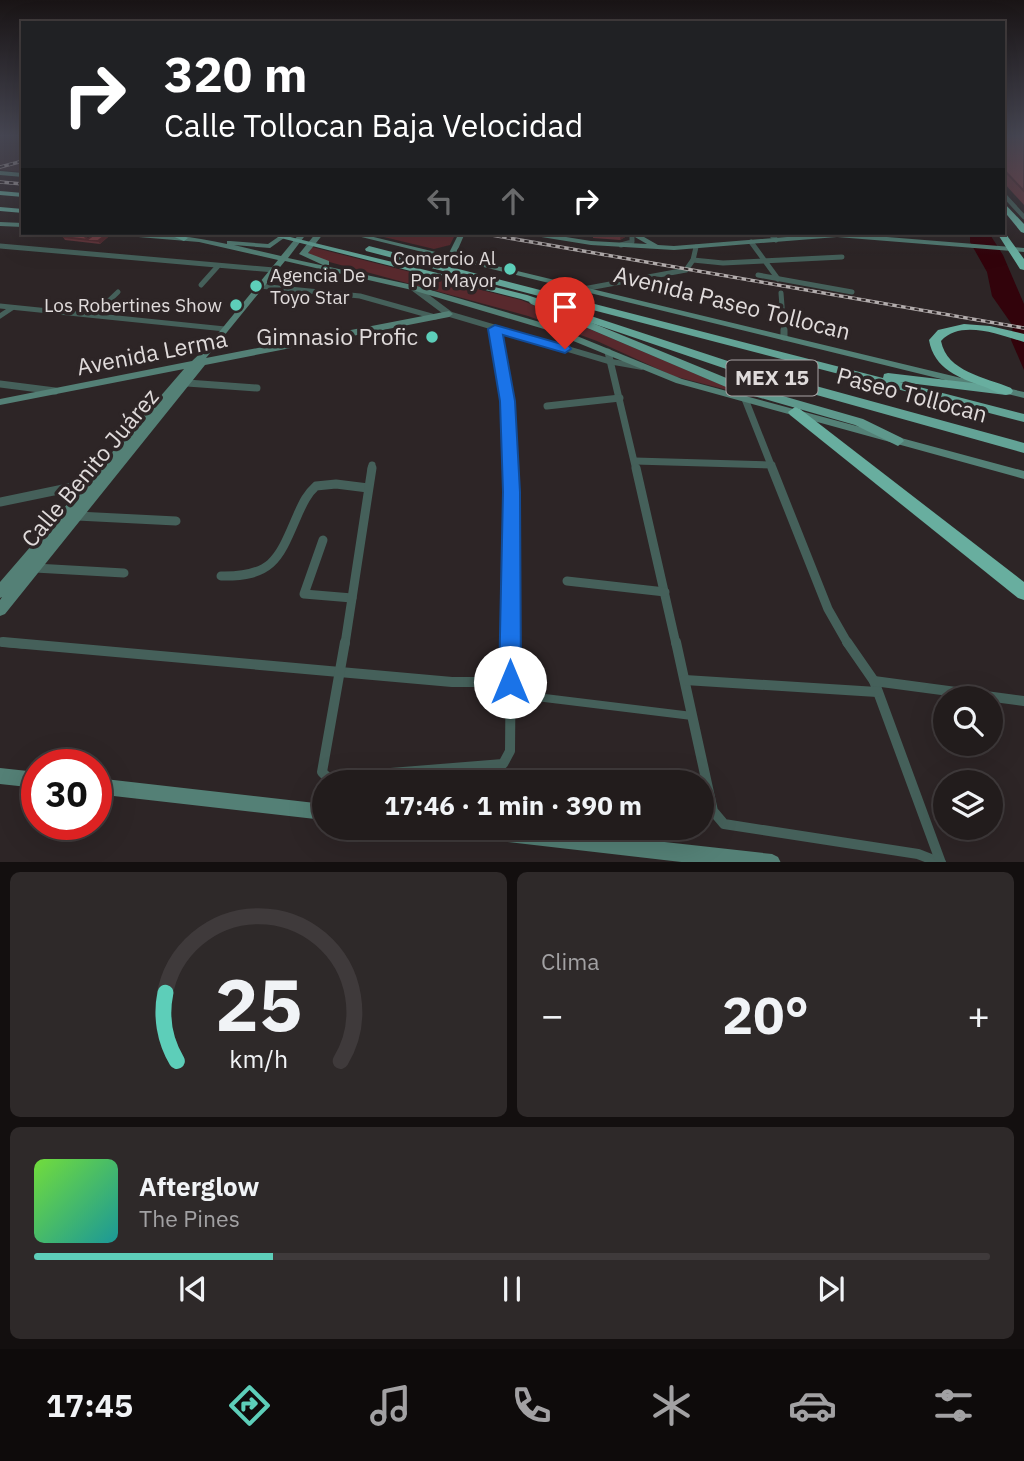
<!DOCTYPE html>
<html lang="es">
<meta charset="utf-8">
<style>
body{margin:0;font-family:"IBM Plex Sans",sans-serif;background:#2e2929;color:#f1f3f6;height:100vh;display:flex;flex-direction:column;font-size:26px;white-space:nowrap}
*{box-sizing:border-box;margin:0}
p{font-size:23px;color:#a2a1a3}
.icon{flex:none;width:38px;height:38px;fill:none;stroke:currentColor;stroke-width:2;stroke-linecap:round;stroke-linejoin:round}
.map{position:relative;height:862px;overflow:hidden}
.drawer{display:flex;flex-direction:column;gap:10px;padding:10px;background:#130f0f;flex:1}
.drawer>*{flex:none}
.hud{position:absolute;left:21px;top:21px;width:984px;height:214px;border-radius:0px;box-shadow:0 7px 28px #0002,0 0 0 2px #3f3a3b;background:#202124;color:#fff;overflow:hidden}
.buttons{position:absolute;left:933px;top:686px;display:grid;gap:14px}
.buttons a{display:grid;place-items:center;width:70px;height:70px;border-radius:50%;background:#221c1c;box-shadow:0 7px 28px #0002,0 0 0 2px #3f3a3b;font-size:35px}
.speed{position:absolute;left:21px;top:749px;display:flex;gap:14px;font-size:35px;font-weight:700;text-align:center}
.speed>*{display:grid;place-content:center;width:91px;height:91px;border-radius:50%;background:#221c1c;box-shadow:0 7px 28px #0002,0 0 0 2px #3f3a3b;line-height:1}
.speed .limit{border:10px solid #d22;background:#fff;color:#111}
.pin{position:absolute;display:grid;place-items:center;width:60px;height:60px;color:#fff;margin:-72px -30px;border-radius:50% 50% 50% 0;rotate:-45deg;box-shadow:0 0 7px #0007}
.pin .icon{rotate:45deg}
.me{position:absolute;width:77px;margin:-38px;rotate:0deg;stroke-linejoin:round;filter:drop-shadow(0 0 5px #0008)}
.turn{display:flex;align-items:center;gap:24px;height:147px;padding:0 28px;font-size:32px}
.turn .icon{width:91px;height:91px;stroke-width:2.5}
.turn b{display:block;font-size:49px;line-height:60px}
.lanes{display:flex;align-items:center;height:66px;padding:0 28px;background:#0003;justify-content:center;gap:35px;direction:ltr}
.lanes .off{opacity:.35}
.big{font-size:52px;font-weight:800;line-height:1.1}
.drawer .tile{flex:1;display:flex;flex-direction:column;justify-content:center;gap:10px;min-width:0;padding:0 24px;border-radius:10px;background:#2e2929}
.drawer .dial{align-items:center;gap:0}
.dial svg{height:182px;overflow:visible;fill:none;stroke:#3f3a3b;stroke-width:7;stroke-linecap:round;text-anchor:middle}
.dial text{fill:#f1f3f6;stroke:none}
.song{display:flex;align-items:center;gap:21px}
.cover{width:84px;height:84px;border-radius:10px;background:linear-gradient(135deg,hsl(100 70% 55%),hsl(180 70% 35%))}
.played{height:7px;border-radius:4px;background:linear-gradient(90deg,#5dceb9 25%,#3f3a3b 25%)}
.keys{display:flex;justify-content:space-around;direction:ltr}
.heat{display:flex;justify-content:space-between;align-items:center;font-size:38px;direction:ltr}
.drawer .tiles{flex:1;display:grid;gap:10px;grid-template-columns:1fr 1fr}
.tile:last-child{grid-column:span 2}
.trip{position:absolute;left:312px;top:770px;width:402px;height:70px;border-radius:35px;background:#221c1c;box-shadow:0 7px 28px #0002,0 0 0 2px #3f3a3b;font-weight:800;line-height:70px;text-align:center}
.tab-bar{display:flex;height:112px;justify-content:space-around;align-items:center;background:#0e0b0b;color:#a2a1a3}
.tab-bar .icon{width:49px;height:49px}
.tab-bar .selected{color:#5dceb9}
.tab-bar b{font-size:32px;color:#f1f3f6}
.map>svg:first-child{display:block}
.built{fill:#3c2e2f}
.green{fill:#58292d}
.water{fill:#32030b}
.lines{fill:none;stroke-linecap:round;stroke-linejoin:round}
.pedestrian{stroke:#45605a;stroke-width:8}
.minor-far4{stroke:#45605a;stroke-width:4.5}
.minor-far3{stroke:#45605a;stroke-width:5}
.minor-far2{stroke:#45605a;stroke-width:7}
.minor-far1{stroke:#45605a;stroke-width:9}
.minor{stroke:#45605a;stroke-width:10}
.tertiary{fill:#45605a;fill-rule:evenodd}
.secondary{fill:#548076;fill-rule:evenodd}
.primary{fill:#5e988c;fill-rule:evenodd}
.trunk{fill:#63a396;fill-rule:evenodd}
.motorway{fill:#68ae9f;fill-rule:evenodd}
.rail-casing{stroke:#b2acac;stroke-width:3.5}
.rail{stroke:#2d2526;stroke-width:2;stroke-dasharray:4.5;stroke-linecap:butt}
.wall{fill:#64353a}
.shaded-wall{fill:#512b2f}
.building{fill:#743e43;stroke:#512b2f;stroke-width:2}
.route{fill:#1a73e8;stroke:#114b97;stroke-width:2}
.poi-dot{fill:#5dceb9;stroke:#2d2526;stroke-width:2.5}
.labels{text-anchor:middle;stroke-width:7;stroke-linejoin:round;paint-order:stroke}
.far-poi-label{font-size:19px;fill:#e0dbdb;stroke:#2d2526;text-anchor:end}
.shield{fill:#2d2526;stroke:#aaa4a5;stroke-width:2}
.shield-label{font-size:21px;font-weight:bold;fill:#e0dbdb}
.street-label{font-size:23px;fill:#e0dbdb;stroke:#2d2526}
.poi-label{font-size:23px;fill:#e0dbdb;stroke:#2d2526;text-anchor:end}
</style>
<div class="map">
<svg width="1024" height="863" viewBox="0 0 1024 863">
<rect width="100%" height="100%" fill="#2d2526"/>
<polygon class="built" points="0,135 23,135 23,172 0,170"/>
<g class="green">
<polygon points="367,233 456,233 450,245 434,249"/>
<polygon points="312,247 521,300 743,394 673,376 597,341 528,316 311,257 308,252"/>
</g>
<polygon class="water" points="970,233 989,233 1003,255 1024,304 1024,370 1011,340 1013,326 992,296 987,272 970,242"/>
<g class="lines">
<polyline class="pedestrian" points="512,694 692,716"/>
<polyline class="minor-far4" points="1003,194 1024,217"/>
<g class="minor-far3">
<polyline points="770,233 776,240"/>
<polyline points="751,242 778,279"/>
<polyline points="621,245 632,242 632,233"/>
<polyline points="0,246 274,270"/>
<polyline points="693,260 723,263 842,257"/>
<polyline points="758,275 852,292"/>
<polyline points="201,285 218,266"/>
<polyline points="259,286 360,296 435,317"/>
<polyline points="583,289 686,270 693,260 696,247"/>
<polyline points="781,293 784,332"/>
<polyline points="0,306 225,329"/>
<polyline points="94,315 118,292"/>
<polyline points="0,316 12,308"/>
<polyline points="495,329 496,332"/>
</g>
<g class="minor-far2">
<polyline points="495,330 508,401 511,470"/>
<polyline points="784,330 784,337"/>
<polyline points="608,352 636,470"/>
<polyline points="187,383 257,388"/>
<polyline points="0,384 55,391"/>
<polyline points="745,399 773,470"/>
<polyline points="547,406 620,398"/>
<polyline points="635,461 772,465"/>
<polyline points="371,470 372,465"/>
</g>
<g class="minor-far1">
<polyline points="511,468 511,644"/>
<polyline points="636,468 676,644"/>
<polyline points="772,468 828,609 848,644"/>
<polyline points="0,502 92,483"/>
<polyline points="77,516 176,521"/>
<polyline points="323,540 304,594 352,598"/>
<polyline points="35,568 124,573"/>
<path d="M221 576C274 577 279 558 298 514 303 503 307 494 316 486L336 484 368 488"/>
<polyline points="567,581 665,592"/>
<polyline points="0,642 23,644"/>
<polyline points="345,644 372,468"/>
</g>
<g class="minor">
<polyline points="3,642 452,682 510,682"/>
<polyline points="345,642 322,772 328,778 503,764 510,751 511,642"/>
<polyline points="676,642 713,811 724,824 918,854 941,863"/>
<polyline points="847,642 874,681 941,863"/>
<polyline points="685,680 877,692"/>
<polyline points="874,681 1024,701"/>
</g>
<polygon class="tertiary" points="411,286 417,286 452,312 612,359 642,364 646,367 642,370 608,364 446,316 411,290"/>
<g class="secondary">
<polygon points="0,171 23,173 23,177 0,175"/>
<polygon points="0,222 23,223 23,227 0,226"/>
<path d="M110 233C149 231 189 236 227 244V241H230L268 244 284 233H291L270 248 234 245 281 256 300 233H307L288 258 417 286 550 325 682 379 1024 471V479L676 383 544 329 412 290 285 261 206 358 449 311 453 314 449 317 205 365 5 614 0 616V600L2 597 0 598V582L184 369 0 405V399L192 361 206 348 278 260 199 242 114 235Z"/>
<polygon points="316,233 324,233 308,253 329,261 329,265 323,265 299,254"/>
<polygon points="345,233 357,233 448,255 459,233 465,233 455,256 982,383 987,386 982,389"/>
<polygon points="525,233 541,233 591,241 647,244 628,233 637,233 658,245 674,246 837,233 1024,248 1024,252 837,237 674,250 591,245 529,235"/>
<polygon points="998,386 1024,392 1024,398 995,391 993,389"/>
<polygon points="0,768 37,772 37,788 0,784"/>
<polygon points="96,778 324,804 324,820 96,794"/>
<polygon points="455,828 538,828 772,854 778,857 781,863 690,863 464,837 458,834"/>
</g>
<polygon class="primary" points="534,299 741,384 863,419 902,438 904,441 898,446 855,425 733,390 531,304 529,302"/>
<g class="trunk">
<polygon points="0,191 23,193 23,197 0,195"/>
<polygon points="0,207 23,209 23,213 0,211"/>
<polygon points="165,233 177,233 188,238 184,241"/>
<polygon points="261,233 274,233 527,295 746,367 1024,443 1024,453 738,373 521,299"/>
<polygon points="369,246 883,378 884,374 888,373 1006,387 1010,388 1012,391 1010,394 1006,395 900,382 1024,414 1024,422 366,251 365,249"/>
</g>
<g class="motorway">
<polygon points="1003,202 1024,224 1024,233 1021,232 1003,210"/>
<polygon points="1003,230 1024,259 1024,270 1020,269 997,233 1003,233"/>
<path d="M964 324 990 326 1024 334V342C1000 335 961 319 941 341 947 372 985 377 1011 388L1013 391 1011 394C1001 396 993 390 985 387 959 378 934 369 929 340L938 330Z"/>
<polygon points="795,407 800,409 1024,582 1024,600 1018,598 790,415 788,412"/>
</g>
<defs>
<g id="rail">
<polyline points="0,167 23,161"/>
<polyline points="0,182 23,184"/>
<polyline points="480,233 1024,328"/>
</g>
</defs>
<use href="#rail" class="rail-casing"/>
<use href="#rail" class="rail"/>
</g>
<g class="wall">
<polygon points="1003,135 1024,135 1024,205 1003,182"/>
<polygon points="593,233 627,233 627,236 620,240 593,238"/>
<polygon points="107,234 108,237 100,244 65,240 63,237 88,239"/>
</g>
<g class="shaded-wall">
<polygon points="621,233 627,233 627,236 620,240"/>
<polygon points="107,234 108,237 100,244 98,241"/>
</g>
<g class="building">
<polygon points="1003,135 1024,135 1024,191 1003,169"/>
<polygon points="76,233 80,233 88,239 96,233 107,234 98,241 63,237"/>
</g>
<linearGradient id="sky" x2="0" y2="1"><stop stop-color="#191415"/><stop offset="0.53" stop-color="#464652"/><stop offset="1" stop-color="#464652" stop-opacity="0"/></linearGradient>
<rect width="1024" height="255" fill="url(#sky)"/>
<polygon class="route" points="495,325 569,346 571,349 565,353 503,335 515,401 520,492 521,682 518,690 510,693 502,690 499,682 503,492 500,401 488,329"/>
<g class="poi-dot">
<circle cx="510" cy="269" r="7"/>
<circle cx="256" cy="286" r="7"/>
<circle cx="236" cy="305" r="7"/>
<circle cx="432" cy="337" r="7"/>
</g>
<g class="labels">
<g class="far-poi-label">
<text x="496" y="265">Comercio Al<tspan x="496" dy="22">Por Mayor</tspan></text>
<text x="270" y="282" text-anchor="start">Agencia De<tspan x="270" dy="22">Toyo Star</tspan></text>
<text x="222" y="312">Los Robertines Show</text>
</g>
<rect class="shield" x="726.5" y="360.5" width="91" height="35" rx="5"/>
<g class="shield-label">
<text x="772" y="385">MEX 15</text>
</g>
<g class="street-label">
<text transform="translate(732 303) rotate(14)" y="8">Avenida Paseo Tollocan</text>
<text transform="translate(152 353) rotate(-11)" y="8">Avenida Lerma</text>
<text transform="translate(912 395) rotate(15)" y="8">Paseo Tollocan</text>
<text transform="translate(90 468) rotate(-50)" y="8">Calle Benito Juárez</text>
</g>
<g class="poi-label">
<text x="418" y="345">Gimnasio Profic</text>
</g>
</g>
</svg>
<div class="buttons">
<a><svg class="icon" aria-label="search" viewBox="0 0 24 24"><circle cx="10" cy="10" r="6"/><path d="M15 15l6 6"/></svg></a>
<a><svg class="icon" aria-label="layers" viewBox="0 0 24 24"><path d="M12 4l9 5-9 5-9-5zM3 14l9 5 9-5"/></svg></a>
</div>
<div class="speed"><div class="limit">30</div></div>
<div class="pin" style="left:565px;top:349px;background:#d93025"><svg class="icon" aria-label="arrive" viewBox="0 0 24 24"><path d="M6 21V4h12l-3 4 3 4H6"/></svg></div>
<svg class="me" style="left:510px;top:682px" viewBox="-20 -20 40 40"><circle r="19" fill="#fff"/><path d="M0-13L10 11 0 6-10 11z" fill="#1a73e8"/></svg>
<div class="trip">17:46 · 1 min · 390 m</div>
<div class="hud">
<div class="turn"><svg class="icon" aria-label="right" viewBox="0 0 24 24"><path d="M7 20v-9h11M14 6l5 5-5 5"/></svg><div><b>320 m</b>Calle Tollocan Baja Velocidad</div></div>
<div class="lanes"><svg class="icon off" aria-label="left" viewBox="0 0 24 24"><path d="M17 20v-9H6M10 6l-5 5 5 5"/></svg><svg class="icon off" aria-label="ahead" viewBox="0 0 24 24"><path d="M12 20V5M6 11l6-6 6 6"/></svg><svg class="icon" aria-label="right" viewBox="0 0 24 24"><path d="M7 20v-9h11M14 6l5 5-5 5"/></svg></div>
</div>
</div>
<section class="drawer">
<div class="tiles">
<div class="tile dial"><svg viewBox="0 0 100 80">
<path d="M14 69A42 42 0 1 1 86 69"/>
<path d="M14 69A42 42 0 0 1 9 39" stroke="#5dceb9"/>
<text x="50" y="56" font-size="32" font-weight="700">25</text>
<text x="50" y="72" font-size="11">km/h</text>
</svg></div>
<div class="tile"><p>Clima</p>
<div class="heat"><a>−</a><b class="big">20°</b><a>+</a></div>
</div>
<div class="tile">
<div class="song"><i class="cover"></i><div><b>Afterglow</b><p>The Pines</p></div></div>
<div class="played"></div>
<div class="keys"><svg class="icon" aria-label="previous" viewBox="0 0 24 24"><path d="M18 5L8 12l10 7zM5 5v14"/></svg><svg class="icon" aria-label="pause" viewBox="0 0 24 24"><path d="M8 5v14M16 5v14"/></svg><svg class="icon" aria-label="next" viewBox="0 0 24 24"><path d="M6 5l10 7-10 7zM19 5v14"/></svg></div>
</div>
</div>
</section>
<nav class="tab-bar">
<b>17:45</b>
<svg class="icon selected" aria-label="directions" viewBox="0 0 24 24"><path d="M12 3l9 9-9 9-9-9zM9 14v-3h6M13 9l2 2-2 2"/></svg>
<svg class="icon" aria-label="music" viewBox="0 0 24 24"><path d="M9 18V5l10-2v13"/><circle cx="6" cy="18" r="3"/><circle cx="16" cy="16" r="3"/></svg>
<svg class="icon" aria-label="phone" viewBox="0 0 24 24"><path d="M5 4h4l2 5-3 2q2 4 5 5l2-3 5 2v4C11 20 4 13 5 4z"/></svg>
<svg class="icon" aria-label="climate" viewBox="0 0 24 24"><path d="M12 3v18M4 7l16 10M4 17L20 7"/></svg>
<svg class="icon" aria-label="car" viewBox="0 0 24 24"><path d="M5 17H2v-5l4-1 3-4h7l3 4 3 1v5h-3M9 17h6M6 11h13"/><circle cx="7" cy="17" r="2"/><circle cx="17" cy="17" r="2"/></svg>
<svg class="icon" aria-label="filters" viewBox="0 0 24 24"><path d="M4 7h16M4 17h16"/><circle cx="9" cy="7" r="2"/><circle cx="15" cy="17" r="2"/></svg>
</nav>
